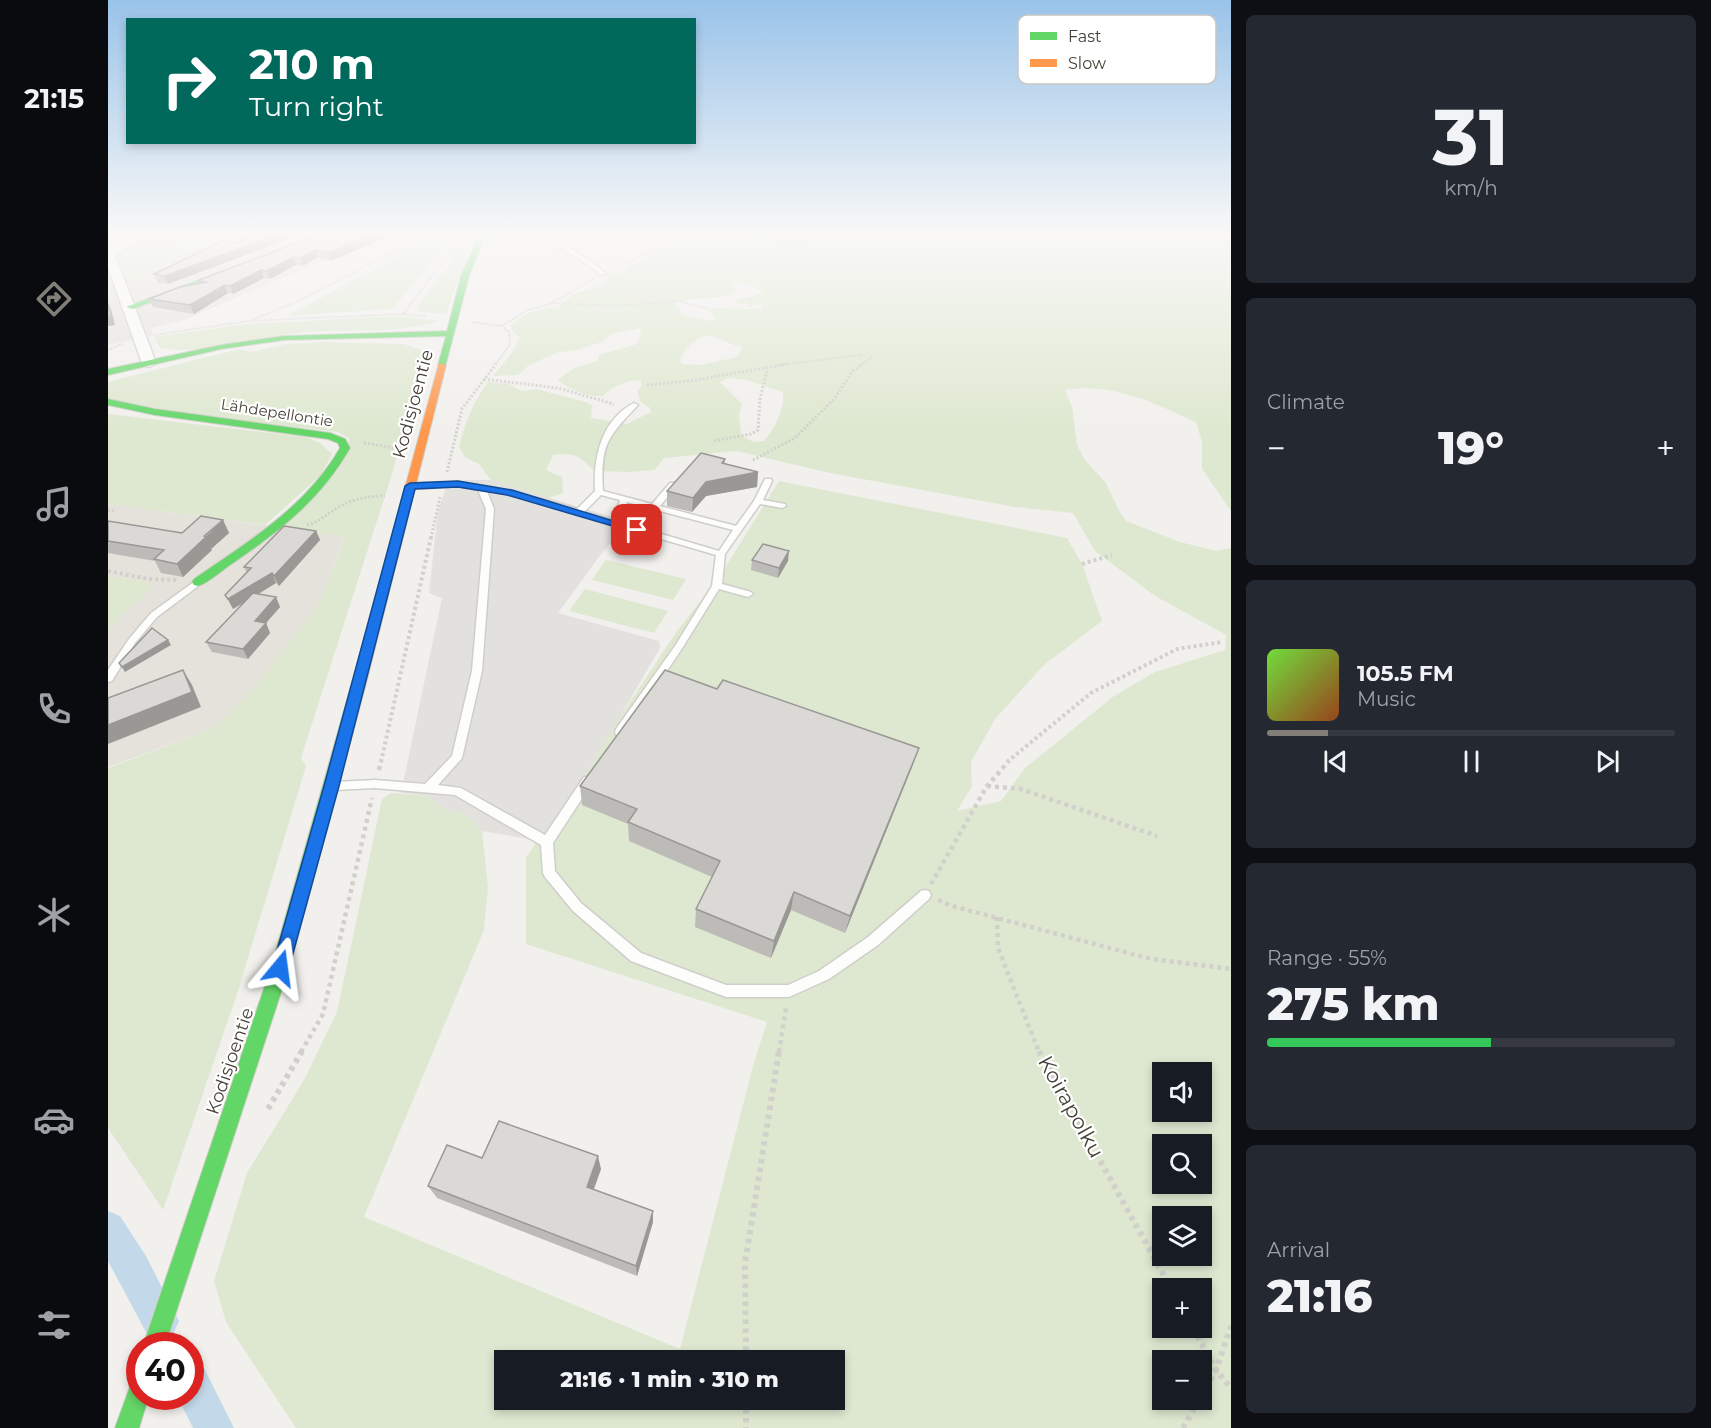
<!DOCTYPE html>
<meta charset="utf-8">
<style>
body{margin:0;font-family:Montserrat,sans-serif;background:#242831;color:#f1f3f6;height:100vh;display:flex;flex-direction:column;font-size:22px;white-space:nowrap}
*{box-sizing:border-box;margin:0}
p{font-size:20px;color:#9ea1a6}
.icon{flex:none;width:33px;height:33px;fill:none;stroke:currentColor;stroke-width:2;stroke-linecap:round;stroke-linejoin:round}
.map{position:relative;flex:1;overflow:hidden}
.side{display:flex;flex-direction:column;gap:15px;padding:15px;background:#0d0f14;width:480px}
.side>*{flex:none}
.guide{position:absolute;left:18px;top:18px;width:570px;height:126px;border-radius:0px;box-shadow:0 3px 9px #0003;background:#00695c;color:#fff;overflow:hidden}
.controls{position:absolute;left:1044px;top:1062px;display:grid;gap:12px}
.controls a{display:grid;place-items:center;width:60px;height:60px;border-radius:0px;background:#171b24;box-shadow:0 3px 9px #0003;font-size:30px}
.speed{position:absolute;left:18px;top:1332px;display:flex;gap:12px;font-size:30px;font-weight:700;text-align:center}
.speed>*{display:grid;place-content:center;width:78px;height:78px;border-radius:50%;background:#171b24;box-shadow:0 3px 9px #0003;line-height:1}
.speed .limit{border:9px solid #d22;background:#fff;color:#111}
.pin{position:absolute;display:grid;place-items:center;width:51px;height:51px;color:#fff;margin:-26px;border-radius:12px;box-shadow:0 3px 9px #0006}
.me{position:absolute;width:66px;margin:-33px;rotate:16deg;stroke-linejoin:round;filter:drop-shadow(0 0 4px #0008)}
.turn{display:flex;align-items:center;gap:21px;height:126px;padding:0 24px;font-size:27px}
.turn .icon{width:78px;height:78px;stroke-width:2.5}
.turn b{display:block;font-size:42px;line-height:51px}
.big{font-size:45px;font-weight:800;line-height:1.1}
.side .tile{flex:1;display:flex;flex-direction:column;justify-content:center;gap:9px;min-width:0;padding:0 21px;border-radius:9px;background:#242831}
.side .dial{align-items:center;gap:0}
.dial b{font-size:78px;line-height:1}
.song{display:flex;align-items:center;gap:18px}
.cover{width:72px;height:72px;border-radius:9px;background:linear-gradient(135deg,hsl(100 70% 55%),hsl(20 70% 35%))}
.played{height:6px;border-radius:3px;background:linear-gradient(90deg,#827f78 15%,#363941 15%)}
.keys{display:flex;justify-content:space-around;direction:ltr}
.heat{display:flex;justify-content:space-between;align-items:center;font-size:33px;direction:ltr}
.charge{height:9px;border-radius:4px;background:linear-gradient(90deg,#34c759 55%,#363941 0)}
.trip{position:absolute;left:386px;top:1350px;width:351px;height:60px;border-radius:0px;background:#171b24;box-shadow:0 3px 9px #0003;font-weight:800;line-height:60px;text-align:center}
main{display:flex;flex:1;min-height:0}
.menu{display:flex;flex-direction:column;width:108px;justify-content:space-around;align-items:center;background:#090b0e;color:#9ea1a6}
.menu .icon{width:42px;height:42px}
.menu .on{color:#827f78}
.menu b{font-size:27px;color:#f1f3f6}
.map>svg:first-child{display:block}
.residential{fill:#e5e2db}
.green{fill:#dee8d0;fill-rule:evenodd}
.parking{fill:#e3e1de}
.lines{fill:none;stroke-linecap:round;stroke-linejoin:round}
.canal{fill:#c3d9ea;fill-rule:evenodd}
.lane-casing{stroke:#cfceca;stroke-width:3}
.street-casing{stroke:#cfceca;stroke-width:3}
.fast-casing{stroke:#cfcdc5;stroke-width:2}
.slow-casing{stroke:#cfcdc5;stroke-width:2}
.path-far4{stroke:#d1d0cb;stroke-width:2;stroke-dasharray:1.5 1.5;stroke-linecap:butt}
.path-far3{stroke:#d1d0cb;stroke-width:3;stroke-dasharray:2 2;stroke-linecap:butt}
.path-far2{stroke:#d1d0cb;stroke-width:4;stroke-dasharray:3 3;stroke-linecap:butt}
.path-far1{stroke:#d1d0cb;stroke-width:4.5;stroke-dasharray:4 4;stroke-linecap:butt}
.path{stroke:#d1d0cb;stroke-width:6;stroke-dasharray:4.5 4.5;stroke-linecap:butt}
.lane{fill:#fdfdfc;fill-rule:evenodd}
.street{fill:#fdfdfc;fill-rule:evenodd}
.fast{fill:#63d668;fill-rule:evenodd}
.slow{fill:#ff974d;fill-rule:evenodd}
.wall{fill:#bcbbb7}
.shaded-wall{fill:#999895}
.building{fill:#dbd9d5;stroke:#999895;stroke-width:1.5}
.route{fill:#1a73e8;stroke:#114b97;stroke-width:1.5}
.labels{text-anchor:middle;stroke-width:4.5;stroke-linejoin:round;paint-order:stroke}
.far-street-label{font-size:15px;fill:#474239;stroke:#fff}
.street-label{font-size:18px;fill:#474239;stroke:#fff}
.near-street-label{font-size:21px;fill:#474239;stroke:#fff}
.key{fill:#fff;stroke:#c8c6c4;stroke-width:1.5}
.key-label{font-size:16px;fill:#474239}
</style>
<main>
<nav class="menu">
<b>21:15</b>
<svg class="icon on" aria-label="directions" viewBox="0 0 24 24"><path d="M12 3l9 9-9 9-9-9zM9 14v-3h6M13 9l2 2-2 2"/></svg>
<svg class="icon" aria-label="music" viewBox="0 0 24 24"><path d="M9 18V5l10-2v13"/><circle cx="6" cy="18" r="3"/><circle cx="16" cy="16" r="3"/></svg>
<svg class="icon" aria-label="phone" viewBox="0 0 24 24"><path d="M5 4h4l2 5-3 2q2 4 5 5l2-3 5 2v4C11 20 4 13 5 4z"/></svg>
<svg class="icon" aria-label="climate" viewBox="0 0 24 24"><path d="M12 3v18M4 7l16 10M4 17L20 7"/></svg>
<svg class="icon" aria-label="car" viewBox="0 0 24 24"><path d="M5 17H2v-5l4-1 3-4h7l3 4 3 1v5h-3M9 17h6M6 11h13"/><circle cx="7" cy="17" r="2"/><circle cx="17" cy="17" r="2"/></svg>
<svg class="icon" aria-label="filters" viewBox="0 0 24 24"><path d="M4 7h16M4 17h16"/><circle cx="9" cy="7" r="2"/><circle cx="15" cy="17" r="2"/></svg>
</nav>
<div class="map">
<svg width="1123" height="1428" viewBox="0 0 1123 1428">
<rect width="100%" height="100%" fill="#f1f0ed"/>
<g class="residential">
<polygon points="0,231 92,231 51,253 22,251 28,280 65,259 108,243 148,231 282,231 79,319 44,328 45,336 0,345"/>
<polygon points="0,504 237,536 211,603 150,684 107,728 0,767 0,632 10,619 45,587 40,582 0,576"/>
</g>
<g class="green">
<polygon points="92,231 148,231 108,243 65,259 29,280 19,279 8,255 22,251 51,253"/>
<polygon points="338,231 348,231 284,309 179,316"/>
<polygon points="365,231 368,231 338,314 312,312 309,308"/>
<path d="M596 231H961L990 240 1044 235 1042 231H1123V511L1094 469V442L1088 422C1046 403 1004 382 957 390L964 407 969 445 976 459 998 483 1011 511 1018 521 1072 542 1109 551 1123 548V1428H188L118 1322 106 1281 139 1173 196 1080 229 1012 274 799 283 793 320 796 339 811 356 813 374 831 380 887 376 930 256 1217 572 1349 645 1066 659 1022 418 944V858L569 631 612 576 671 481 959 538 974 564 994 621 936 665 887 719 863 762 864 786 849 811 893 801 917 768 1006 696 1047 672 1117 650 1118 635 1047 596 987 551 965 513 907 507 722 473 629 451 556 458 547 470 522 472 486 471C471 455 467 453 445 455L438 470 454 477 455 493 441 498 383 480 371 464 357 457 351 447C358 421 364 404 380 382L401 384 413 391 428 389 478 402 484 406 483 418 519 424 543 412 541 407 533 402 529 392 533 386V380C520 380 503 386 495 396 480 397 462 390 450 380L466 368 490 361 491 355 529 344 533 334 532 328 504 334 494 342 469 350 451 352 421 365 410 375 385 376 403 354 412 338 404 331 403 325 418 314 437 308 451 307 465 294 497 284 498 275 516 272 524 265ZM631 275 628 282 646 286 655 293 625 301 630 304 655 305 653 309 607 308 600 310 609 319 602 321 573 315 571 307 566 306 569 301 621 296 628 291 623 285ZM600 335 634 348 629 357 593 365 574 364 572 360C576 348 588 338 600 335ZM621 378 639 380 675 392C677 409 667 428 656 441L646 442 633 436 631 415 634 404 612 382ZM1054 1072H1094V1112H1054ZM1054 1144H1094V1184H1054ZM1054 1216H1094V1256H1054ZM1054 1288H1094V1328H1054ZM396 1360H726V1400H396ZM1054 1360H1094V1400H1054Z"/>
<path d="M290 316 332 321C287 335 237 328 189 333 146 338 95 356 52 348L46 337 138 324Z"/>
<polygon points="218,342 295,344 314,350 313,368 284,474 193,758 198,766 130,991 55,1210 0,1128 0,768 107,728 150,684 211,603 237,537 175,527 242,439 230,432 66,412 0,398 0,382 131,349 143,352 178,344"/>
<polygon points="0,414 198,437 212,443 224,454 213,475 157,525 0,504"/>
<polygon points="498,560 578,579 565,600 484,580"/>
<polygon points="0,576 41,582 45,587 10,619 0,632"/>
<polygon points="477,589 560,611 546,633 461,611"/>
</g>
<polygon class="parking" points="341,480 383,480 521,522 493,554 450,613 551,641 552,648 439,842 374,831 356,813 339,811 320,796 293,793 334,598 321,593 330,510"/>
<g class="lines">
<g class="canal">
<polygon points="0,1211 12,1216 38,1256 71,1321 65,1334 52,1340 39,1334 0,1261"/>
<polygon points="82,1363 96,1368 126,1428 85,1428 69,1396 82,1396"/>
</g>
<defs>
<g id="lane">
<path d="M380 231C427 231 462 241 498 274L493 275C470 257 447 242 417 236 405 233 391 235 380 231Z"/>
<path d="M526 403 530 405C500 437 492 444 495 491L544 504 562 483H568V487L552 506 628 526 646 501 657 479H663L664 481 655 500 677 504 678 506 674 508 652 504 617 554 614 584 643 592 645 594 640 597 611 589 573 650 516 735H508L507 732 508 729 567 646 604 586 608 555 399 494 379 491 386 509 374 671 354 758 330 785 353 788 437 835 476 777H484L486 780 484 783 445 843 447 871 473 903 533 953 618 985H680L711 971 760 937 813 891 817 890 821 891 823 895 821 899 770 945 721 979 681 997H618L523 961 465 911 437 877 435 873 433 845 347 795 267 788 227 790 223 789 221 786 223 783 227 782 267 780 317 784 344 756 364 671 378 509 370 490 350 486 302 489H299V485C358 475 413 493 469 509L487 491C485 458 493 420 526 403ZM493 495 512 500 505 520 476 512ZM519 502 541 508 542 510H548L625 530 611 551 513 522Z"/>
<polygon points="90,579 93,580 95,582 93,584 49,617 27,643 4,681 0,682 0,670 21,639 43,613"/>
</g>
<polygon id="street" points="33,231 46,231 7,255 48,363 41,367 34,363 0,267 0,248 3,248"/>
<g id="fast">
<polygon points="373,231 379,231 361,276 337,367 330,365 338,336 176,340 113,349 0,375 0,369 113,345 176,336 339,331 353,276"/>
<polygon points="128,266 132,268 130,269 25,309 18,307"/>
<path d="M0 399 47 409 222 433 237 439 242 448C212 500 173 530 125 563 114 570 102 582 90 586L86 585 84 582 86 579C141 541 198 507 232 448L230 443 220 439 47 415 0 405Z"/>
<polygon points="251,678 258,683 181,968 57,1346 35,1346 163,968 244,683"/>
<polygon points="32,1378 32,1396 41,1396 31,1428 7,1428 24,1381"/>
</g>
<polygon id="slow" points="331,363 338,365 258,683 251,688 244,683"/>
</defs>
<use href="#lane" class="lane-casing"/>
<use href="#street" class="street-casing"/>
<use href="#fast" class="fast-casing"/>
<use href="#slow" class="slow-casing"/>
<g class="path-far4">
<polyline points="650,252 687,245 701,246"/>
<polyline points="505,269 586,231"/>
<polyline points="485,279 444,303 509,306 569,301 602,309"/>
<polyline points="642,299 642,308"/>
<polyline points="318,316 295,314 350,242"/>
<polyline points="144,320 192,300 325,231"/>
<polyline points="364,322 394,326 401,332 402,345 387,365"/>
<polyline points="394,326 420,310 444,303"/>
<polyline points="46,335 140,321 295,314"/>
<polyline points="0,350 16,343"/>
<polyline points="672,365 754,355"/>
<polyline points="753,365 764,357"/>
</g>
<g class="path-far3">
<polyline points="376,379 450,388 506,404"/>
<polyline points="539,385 581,381 680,364"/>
<polyline points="606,441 643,434 650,430 652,399 659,370"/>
<polyline points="256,443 293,449"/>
<polyline points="645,460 687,438 726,399 745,371 755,364"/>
<polyline points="339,472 354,409 388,364"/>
<polyline points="0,510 6,511"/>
<path d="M199 525C211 522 219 514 229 508 244 499 260 496 277 496"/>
<polyline points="323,538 332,497"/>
</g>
<g class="path-far2">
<polyline points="974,564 1004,555"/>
<polyline points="0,571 41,579 70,580"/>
<polyline points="273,762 323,537"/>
<polyline points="899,762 983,693 1069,649 1114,642"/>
</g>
<g class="path-far1">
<polyline points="271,770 273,761"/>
<polyline points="879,786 913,789 1049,836"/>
<polyline points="823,884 879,786 901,761"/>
<polyline points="830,900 844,906 1043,959 1123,969"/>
<polyline points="889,917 890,948 931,1052"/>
<polyline points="193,1052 215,1014 264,798"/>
<polyline points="671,1052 678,1008"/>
</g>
<g class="path">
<polyline points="931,1051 1063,1288"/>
<polyline points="160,1109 194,1051"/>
<polyline points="1085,1328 1108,1370 1123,1388"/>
<polyline points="638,1360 637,1263 671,1051"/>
<polyline points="1094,1396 1108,1370 1123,1326"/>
<polyline points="638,1400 638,1428"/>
<polyline points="1075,1428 1091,1400"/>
</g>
<use href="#lane" class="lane"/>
<use href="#street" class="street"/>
<use href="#fast" class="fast"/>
<use href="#slow" class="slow"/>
</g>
<g class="wall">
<polygon points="220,231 273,240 222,261 210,257 194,266 188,265 162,279 156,278 125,294 120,293 86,314 45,307 41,299 90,284 89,281"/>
<polygon points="115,241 60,284 50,283 46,274"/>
<polygon points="617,459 617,464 650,472 649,487 598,496 584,512 559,506 559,491"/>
<polygon points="115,520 121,533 103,549 104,550 75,577 53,573 47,561 0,553 0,521 74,533"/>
<polygon points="208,531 212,540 171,586 168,583 151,594 168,597 172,607 158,623 162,633 140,659 104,652 98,642 135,603 125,609 117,595 139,573 136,567"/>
<polygon points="644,560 680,561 670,578 643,570"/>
<polygon points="609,689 811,748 804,767 737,933 683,910 663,958 587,927 588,909 604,877 521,841 520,824 474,805 472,786"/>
<polygon points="374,1158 493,1169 486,1189 545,1222 529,1276 329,1198 320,1186"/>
</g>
<g class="shaded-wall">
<polygon points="179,231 202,231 60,284 57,276"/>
<polygon points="274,231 289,231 273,240 222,261 220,253"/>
<polygon points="208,250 210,257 194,266 192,258"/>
<polygon points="186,257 188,265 162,279 159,271"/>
<polygon points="153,270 156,278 125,294 122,286"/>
<polygon points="117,285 120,293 86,314 82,305"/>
<polygon points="0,302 3,309 7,325 0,326"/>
<polygon points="650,472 649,487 598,496 584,512 585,498 598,482"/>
<polygon points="115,520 121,533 103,549 104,550 75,577 69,564"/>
<polygon points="208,531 212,540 171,586 166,576"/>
<polygon points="681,551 680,561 670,578 671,568"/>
<polygon points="164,573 168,583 125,609 120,599"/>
<polygon points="168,597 172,607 158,623 162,633 140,659 135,649 147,621"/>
<polygon points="60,640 63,645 17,672 14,667"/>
<polygon points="75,670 84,685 93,707 0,744 0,725"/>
<polygon points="811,748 804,767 737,933 742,916"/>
<polygon points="686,892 683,910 663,958 666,941"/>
<polygon points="490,1156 493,1169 482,1199 479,1187"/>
<polygon points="545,1211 545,1222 529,1276 528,1266"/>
</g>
<g class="building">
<polygon points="154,231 179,231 57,276 46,274 115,241 130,243"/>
<polygon points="220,231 274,231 220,253 208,250 192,258 186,257 159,271 153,270 122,286 117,285 82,305 41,299 72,287 99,282 89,281"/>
<polygon points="0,305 3,315 0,316"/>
<polygon points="593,453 617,459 614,463 650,472 598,482 585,498 559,491"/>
<polygon points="93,516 115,520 96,536 98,537 69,564 46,559 56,550 0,541 0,521 74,533"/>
<polygon points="176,526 208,531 166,576 164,573 120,599 117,595 143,568 136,567"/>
<polygon points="655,544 681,551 671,568 644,560"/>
<polygon points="145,593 168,597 147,621 158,623 135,649 98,642"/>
<polygon points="44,628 60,640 14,667 11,663"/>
<polygon points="75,670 84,692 0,725 0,698"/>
<polygon points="557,670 609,689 615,680 811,748 742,916 686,892 666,941 588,909 612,861 520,822 529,809 472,786"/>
<polygon points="391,1121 490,1156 479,1187 545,1211 528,1266 320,1186 339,1145 374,1158"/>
</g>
<linearGradient id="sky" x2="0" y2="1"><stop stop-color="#99c3e9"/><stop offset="0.54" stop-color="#f9f8f7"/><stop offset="1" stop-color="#f9f8f7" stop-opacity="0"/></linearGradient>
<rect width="1123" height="431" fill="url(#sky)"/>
<polygon class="route" points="350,481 404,490 535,530 529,533 525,532 399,495 350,487 307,489 231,786 181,968 178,974 172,976 166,974 164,968 216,786 297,486 302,483"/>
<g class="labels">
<g class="far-street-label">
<text transform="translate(169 413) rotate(9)" y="5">Lähdepellontie</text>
</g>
<g class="street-label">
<text transform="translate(305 404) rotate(-75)" y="6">Kodisjoentie</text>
<text transform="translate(122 1061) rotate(-71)" y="6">Kodisjoentie</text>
</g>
<g class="near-street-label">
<text transform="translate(963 1107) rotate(61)" y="7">Koirapolku</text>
</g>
</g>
<rect x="910" y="15" width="198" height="69" rx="9" class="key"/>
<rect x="922" y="32" width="27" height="8" fill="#63d668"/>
<rect x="922" y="59" width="27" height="8" fill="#ff974d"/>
<g class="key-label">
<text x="960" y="42">Fast</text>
<text x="960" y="69">Slow</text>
</g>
</svg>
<div class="controls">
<a><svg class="icon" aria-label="sound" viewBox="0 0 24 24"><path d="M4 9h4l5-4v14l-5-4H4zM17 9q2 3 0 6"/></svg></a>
<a><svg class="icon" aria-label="search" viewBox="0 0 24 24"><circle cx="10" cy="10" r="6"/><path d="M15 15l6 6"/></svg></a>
<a><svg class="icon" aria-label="layers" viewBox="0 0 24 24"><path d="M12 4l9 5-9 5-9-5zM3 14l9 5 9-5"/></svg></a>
<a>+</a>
<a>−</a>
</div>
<div class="speed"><div class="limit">40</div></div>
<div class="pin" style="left:529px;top:530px;background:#d93025"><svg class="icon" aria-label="arrive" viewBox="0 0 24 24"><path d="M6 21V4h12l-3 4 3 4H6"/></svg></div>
<svg class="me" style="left:172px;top:968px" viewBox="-20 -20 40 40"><path d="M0-17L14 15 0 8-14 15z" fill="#1a73e8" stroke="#fff" stroke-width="4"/></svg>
<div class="trip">21:16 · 1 min · 310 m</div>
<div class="guide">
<div class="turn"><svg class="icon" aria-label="right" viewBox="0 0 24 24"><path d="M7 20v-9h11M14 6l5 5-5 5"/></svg><div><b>210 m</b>Turn right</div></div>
</div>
</div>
<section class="side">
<div class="tile dial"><b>31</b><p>km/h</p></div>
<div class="tile"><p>Climate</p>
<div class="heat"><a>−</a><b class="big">19°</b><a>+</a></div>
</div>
<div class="tile">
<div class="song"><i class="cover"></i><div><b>105.5 FM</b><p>Music</p></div></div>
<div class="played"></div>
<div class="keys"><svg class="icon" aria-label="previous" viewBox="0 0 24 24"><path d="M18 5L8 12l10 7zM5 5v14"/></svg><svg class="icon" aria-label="pause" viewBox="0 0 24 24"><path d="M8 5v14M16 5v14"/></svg><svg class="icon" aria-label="next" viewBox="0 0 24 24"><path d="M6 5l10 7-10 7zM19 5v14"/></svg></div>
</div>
<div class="tile"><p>Range · 55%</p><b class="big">275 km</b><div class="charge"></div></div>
<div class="tile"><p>Arrival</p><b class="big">21:16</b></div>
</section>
</main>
